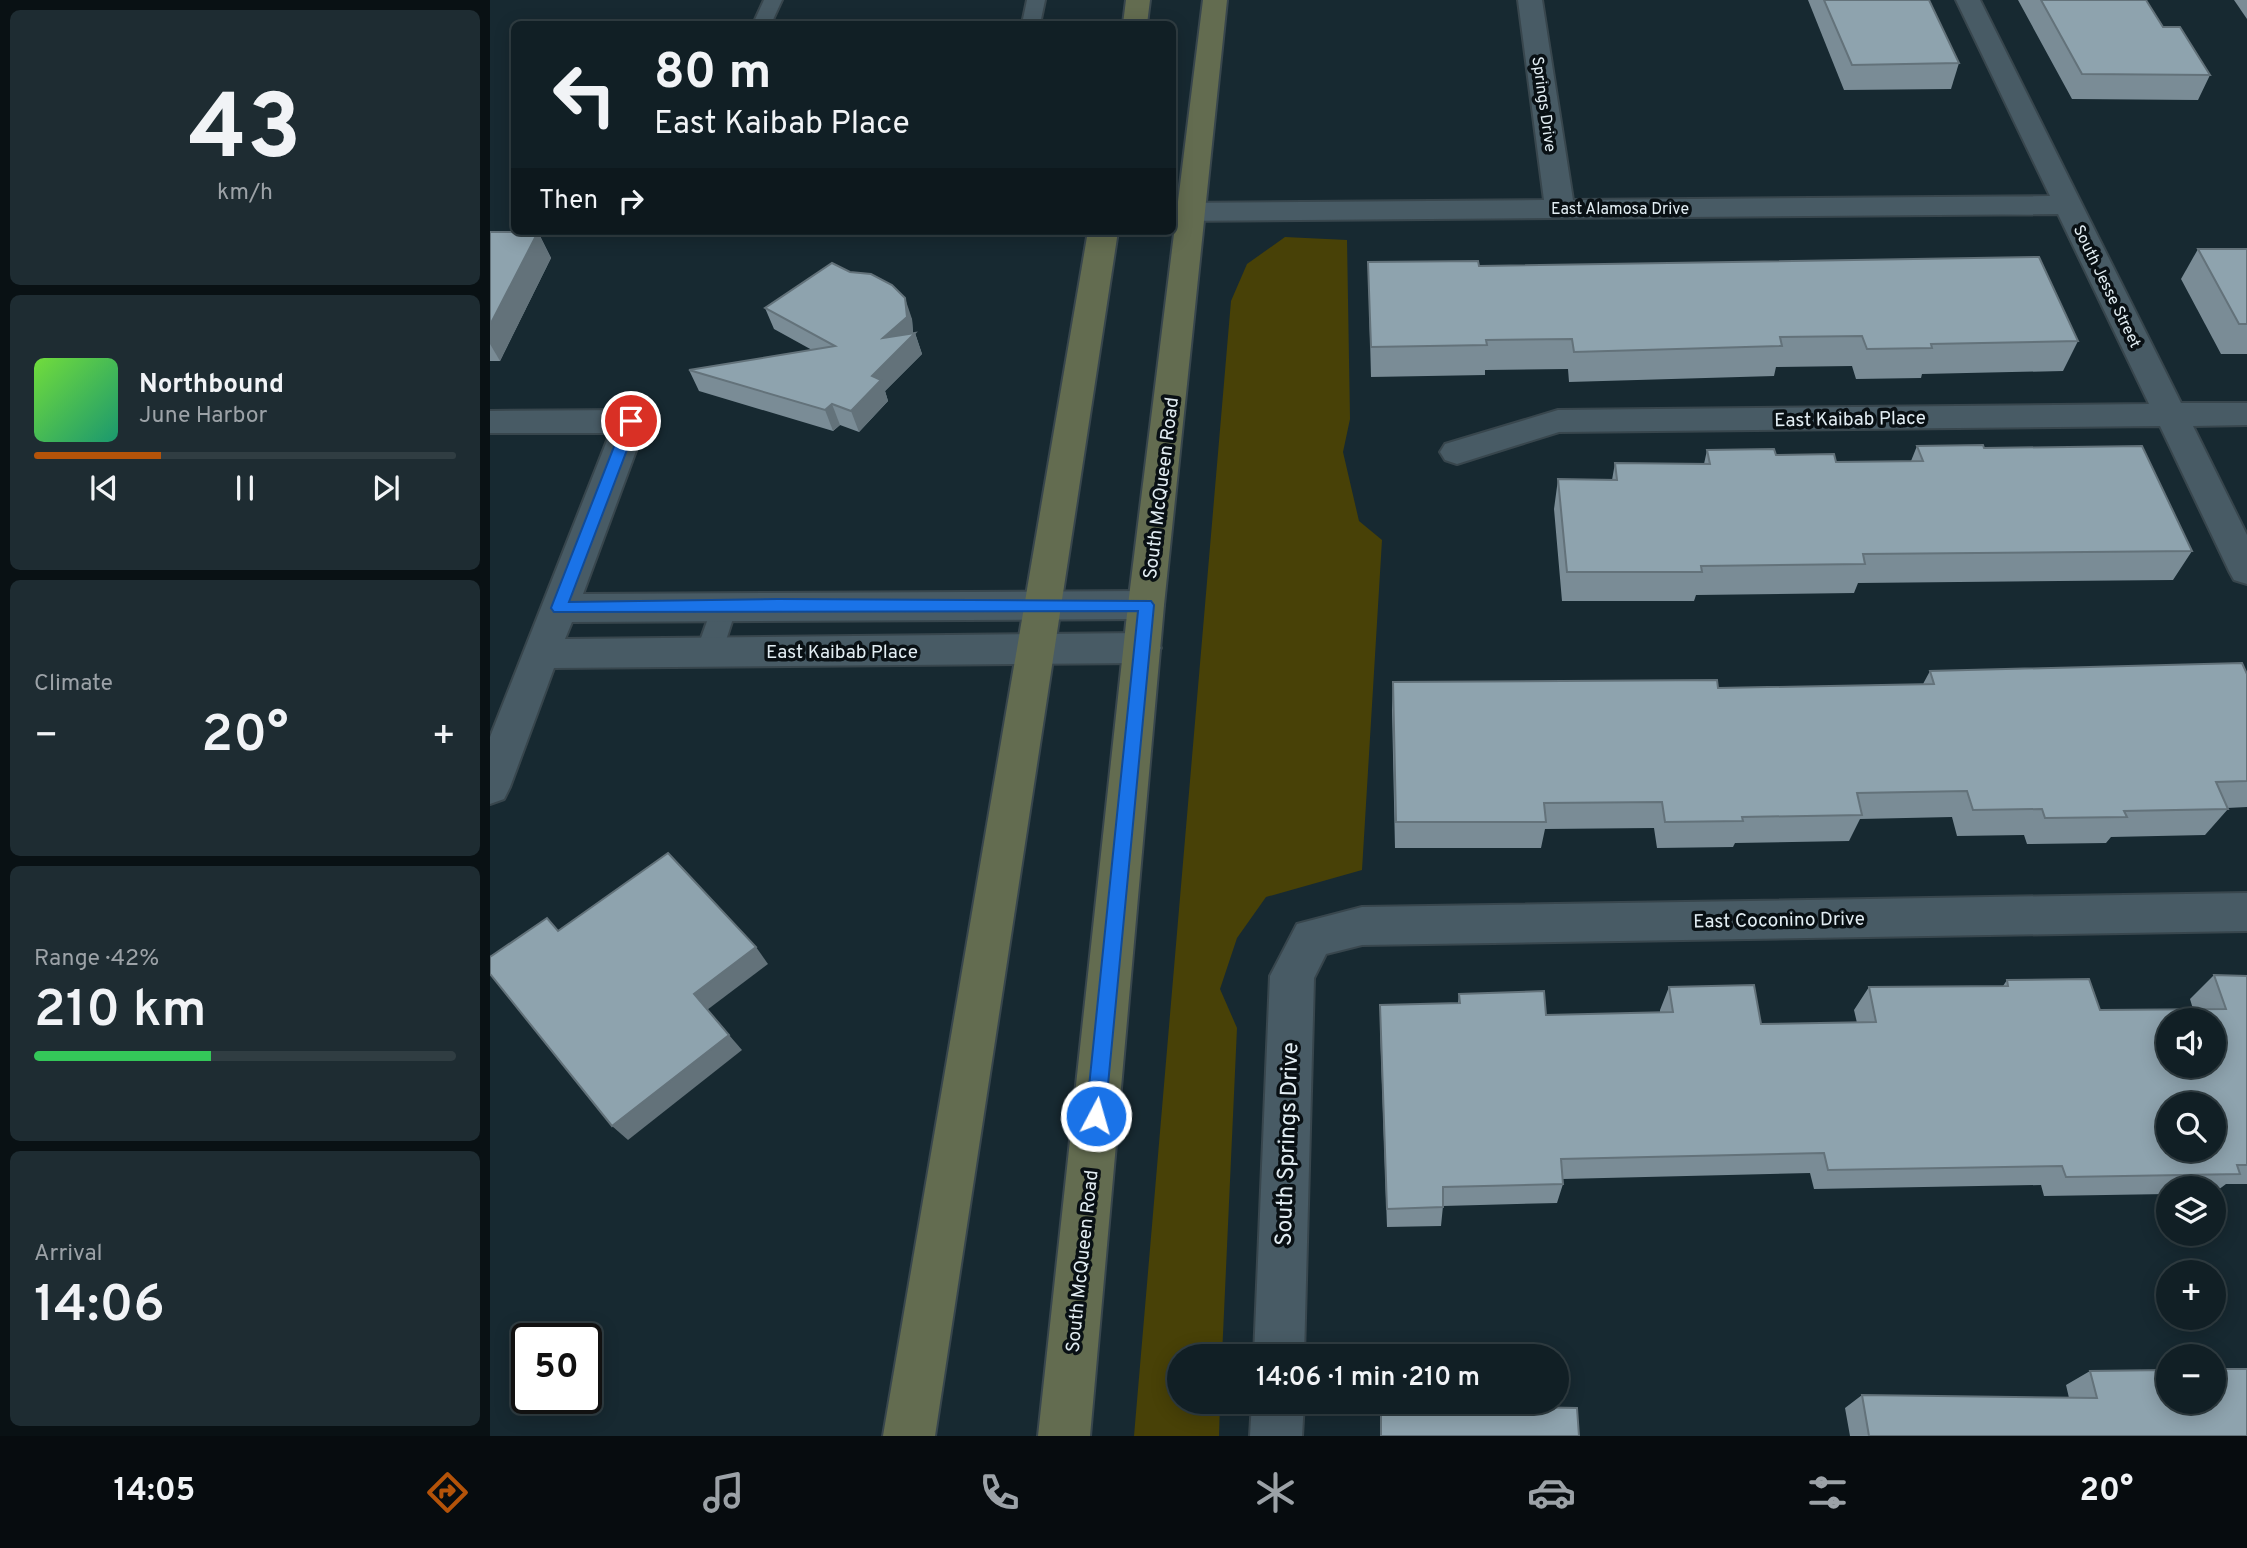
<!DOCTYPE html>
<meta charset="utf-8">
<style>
body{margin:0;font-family:Overpass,sans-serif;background:#1e2c32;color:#f1f3f6;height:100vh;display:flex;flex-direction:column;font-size:26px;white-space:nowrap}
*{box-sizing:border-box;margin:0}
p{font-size:23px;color:#9ca2a7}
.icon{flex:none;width:38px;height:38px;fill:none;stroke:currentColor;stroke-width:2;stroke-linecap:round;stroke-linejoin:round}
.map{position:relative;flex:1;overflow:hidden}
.sheet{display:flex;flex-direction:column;gap:10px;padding:10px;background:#091114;width:490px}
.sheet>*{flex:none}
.banner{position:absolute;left:21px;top:21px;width:665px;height:214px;border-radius:10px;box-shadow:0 4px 18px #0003,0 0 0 2px #303d42;background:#111f25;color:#f1f3f6;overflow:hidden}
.controls{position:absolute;left:1666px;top:1008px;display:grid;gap:14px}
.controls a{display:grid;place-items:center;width:70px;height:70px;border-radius:50%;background:#111f25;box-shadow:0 4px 18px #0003,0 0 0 2px #303d42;font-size:35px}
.speed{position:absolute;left:21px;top:1323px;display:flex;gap:14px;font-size:35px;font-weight:700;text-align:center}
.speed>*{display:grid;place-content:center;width:91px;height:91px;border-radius:50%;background:#111f25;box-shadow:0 4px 18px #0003,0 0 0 2px #303d42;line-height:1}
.speed .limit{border:4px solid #111;border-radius:10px;background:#fff;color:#111}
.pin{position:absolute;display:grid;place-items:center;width:60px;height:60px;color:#fff;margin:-30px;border:4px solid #fff;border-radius:50%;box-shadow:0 2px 7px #0007}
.me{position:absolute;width:77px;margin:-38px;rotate:6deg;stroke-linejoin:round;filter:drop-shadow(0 0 5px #0008)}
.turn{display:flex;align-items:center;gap:24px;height:147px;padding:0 28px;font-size:32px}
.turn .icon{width:91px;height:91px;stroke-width:2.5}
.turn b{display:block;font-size:49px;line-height:60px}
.then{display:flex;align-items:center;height:66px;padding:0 28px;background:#0003;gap:14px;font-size:26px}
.big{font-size:52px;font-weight:600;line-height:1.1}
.sheet .widget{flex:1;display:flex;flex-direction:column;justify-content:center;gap:10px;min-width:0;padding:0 24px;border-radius:10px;background:#1e2c32}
.sheet .dial{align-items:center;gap:0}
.dial b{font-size:91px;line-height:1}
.song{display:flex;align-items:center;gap:21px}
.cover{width:84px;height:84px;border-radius:10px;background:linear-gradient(135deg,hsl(100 70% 55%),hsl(160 70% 35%))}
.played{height:7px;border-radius:4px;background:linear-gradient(90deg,#b45309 30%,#303d42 30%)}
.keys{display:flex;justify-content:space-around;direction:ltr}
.heat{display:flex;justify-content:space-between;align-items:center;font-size:38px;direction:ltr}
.charge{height:10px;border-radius:5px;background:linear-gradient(90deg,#34c759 42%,#303d42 0)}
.trip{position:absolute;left:677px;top:1344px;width:402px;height:70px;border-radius:35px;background:#111f25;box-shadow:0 4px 18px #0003,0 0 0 2px #303d42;font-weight:600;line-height:70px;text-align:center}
.menu{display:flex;height:112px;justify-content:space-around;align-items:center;background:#070c0f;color:#9ca2a7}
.menu .icon{width:49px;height:49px}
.menu .selected{color:#b45309}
.menu b{font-size:32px;color:#f1f3f6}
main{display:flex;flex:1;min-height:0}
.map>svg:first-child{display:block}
.green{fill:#484107}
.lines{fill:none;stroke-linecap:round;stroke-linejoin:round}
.service-casing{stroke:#38464d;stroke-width:4}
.minor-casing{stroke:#38464d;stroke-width:4}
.secondary-casing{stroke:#38464d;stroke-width:4}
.service{fill:#485b65;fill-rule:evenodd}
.minor{fill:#485b65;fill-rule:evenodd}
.secondary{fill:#636c50;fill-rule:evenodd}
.wall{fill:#7a8c96}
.shaded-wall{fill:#63727a}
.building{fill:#8ea3ae;stroke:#63727a;stroke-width:2;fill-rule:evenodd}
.route{fill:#1a73e8;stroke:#114b97;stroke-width:2}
.labels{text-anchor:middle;stroke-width:7;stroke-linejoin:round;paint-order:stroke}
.far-street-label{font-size:16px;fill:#e2edf3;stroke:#091014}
.street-label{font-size:19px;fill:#e2edf3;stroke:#091014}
.near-street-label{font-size:23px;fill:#e2edf3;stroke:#091014}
</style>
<main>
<section class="sheet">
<div class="widget dial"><b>43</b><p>km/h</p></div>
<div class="widget">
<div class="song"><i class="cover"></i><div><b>Northbound</b><p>June Harbor</p></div></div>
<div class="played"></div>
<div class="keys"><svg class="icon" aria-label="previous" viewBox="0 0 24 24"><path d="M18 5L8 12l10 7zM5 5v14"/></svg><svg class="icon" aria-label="pause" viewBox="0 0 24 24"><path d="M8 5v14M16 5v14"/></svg><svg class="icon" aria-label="next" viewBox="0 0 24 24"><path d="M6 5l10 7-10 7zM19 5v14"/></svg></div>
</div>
<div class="widget"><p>Climate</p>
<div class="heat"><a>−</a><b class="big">20°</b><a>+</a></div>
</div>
<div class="widget"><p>Range · 42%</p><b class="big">210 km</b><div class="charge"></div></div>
<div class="widget"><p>Arrival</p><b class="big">14:06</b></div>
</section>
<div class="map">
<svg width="1757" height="1436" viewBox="0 0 1757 1436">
<rect width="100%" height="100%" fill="#172931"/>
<polygon class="green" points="795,237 857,240 860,419 853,452 869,521 892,540 872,870 776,897 747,938 730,989 747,1028 732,1356 690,1356 690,1402 730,1402 729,1436 644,1436 741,301 757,264"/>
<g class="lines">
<defs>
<g id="service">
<polygon points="274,0 292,0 281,24 263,24"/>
<polygon points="537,0 555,0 550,24 532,24"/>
<polygon points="234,596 243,599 247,606 230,659 220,663 210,659 206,652 225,599"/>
</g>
<g id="minor">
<polygon points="1028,0 1052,0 1083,200 1560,196 1466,0 1490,0 1691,403 1757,403 1757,425 1703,426 1757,535 1757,584 1744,580 1739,571 1670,426 1069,432 967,464 955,460 950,452 955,444 1068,410 1659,404 1568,214 682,221 682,203 1054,200"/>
<polygon points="141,410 153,413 157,421 93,594 656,591 669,595 674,605 669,615 656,619 82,622 75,639 652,633 665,638 671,648 665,658 652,663 64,668 20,787 14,799 0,804 0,737 120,433 0,433 0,411"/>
<polygon points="1757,893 1757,931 872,945 836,954 824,978 814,1356 764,1356 780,976 807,924 872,907"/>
<polygon points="762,1402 814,1402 812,1436 760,1436"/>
</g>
<g id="secondary">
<polygon points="636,0 660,0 657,24 633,24"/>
<polygon points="713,0 737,0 674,605 600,1436 548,1436 638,605"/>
<polygon points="598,231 628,231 445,1436 393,1436"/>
</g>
</defs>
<use href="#service" class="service-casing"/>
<use href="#minor" class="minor-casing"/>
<use href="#secondary" class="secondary-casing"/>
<use href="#service" class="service"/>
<use href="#minor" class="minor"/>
<use href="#secondary" class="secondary"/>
</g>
<g class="wall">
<polygon points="1318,0 1439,0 1469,63 1461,89 1354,90"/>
<polygon points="1528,0 1656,0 1673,27 1720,75 1708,100 1582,99"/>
<polygon points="1744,0 1757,0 1757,19"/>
<polygon points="0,232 48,232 61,258 10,361 0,361"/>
<polygon points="1708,249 1757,249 1757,354 1731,354 1691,279"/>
<polygon points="878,262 989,266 1588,341 1573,371 1432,374 1431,378 1366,379 1362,366 1286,367 1284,376 1079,382 1078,369 995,370 995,375 881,377"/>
<polygon points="360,272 422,319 423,333 425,333 432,354 395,391 398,401 369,432 350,425 343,431 209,391 199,370 322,350 284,329 275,308"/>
<polygon points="1427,446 1494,448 1702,551 1683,580 1368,583 1364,593 1206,595 1204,601 1072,601 1064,509 1068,479 1122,480 1125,463 1214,464 1217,450 1286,455 1346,462 1421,461"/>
<polygon points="1440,671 1757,674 1757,807 1737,808 1738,809 1715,835 1621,837 1616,843 1537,844 1534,835 1467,836 1462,817 1370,819 1359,841 1245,843 1243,847 1167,848 1164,828 1055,829 1051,848 905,848 902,710 903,682 1228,688 1433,684"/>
<polygon points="1724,975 1757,976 1757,1184 1736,1184 1724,1193 1724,1188 1678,1188 1678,1194 1554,1196 1551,1185 1324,1189 1320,1173 1073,1179 1073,1184 1067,1203 953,1206 951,1226 897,1227 890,1028 890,1005 968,1003 969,994 1056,1015 1170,1012 1170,1010 1179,987 1271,1024 1367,1023 1364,1010 1379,987 1513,986 1517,980 1610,1010 1703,1009 1700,999"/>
<polygon points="1600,1371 1757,1436 1360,1436 1355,1408 1372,1395 1579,1398 1576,1385"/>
</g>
<g class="shaded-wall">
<polygon points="48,232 61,258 10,361 0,344 0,325"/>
<polygon points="415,298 422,319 423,335 425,333 432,354 395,391 398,401 369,432 361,411 382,376 393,338"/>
<polygon points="342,404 350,425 343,431 335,410"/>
<polygon points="266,947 278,964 217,1010 204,994"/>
<polygon points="239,1035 252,1050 138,1140 122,1126"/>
</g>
<g class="building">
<polygon points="1334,0 1439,0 1469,63 1362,65"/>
<polygon points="1551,0 1656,0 1673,27 1690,27 1720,75 1592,74"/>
<polygon points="0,232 48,232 0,325"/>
<polygon points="1708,249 1757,249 1757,324 1749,324"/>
<polygon points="1549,257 1588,341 1441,344 1442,348 1377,349 1372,336 1290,337 1292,346 1084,352 1082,339 996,340 997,345 881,347 878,262 988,261 989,266"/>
<polygon points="342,263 360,272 381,274 402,285 415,298 417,317 393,338 425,333 382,376 391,380 361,411 342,404 335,410 199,370 345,346 275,308"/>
<polygon points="1493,445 1494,448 1652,446 1702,551 1373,554 1375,564 1211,566 1212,572 1077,572 1068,479 1127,480 1125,463 1220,464 1217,450 1284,449 1286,455 1344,454 1346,462 1433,461 1427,446"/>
<polygon points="1752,663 1757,674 1757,781 1726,782 1738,809 1634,811 1637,817 1555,818 1552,809 1483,810 1477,791 1367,793 1372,815 1252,817 1253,821 1175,822 1172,802 1054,803 1056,822 906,822 903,682 1227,680 1228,688 1444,684 1440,671"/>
<polygon points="178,853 266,947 204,994 239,1035 122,1126 0,974 0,957 57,918 68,931"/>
<path d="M1724 975 1757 976V1165H1747L1750 1174 1576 1177 1572 1166 1338 1170 1334 1153 1071 1159 1073 1184 953 1187V1207L897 1209 890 1005 970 1003 969 994 1054 991 1056 1015 1183 1012 1179 987 1264 985 1271 1024 1386 1022 1379 987 1518 986 1517 980 1599 979 1610 1010 1736 1009ZM1678 1020H1724V1066H1678ZM1678 1104H1724V1150H1678Z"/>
<polygon points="1724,1369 1757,1369 1757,1436 1379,1436 1372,1395 1607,1398 1600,1371 1678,1370 1678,1402 1724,1402"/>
<polygon points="891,1404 1087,1408 1089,1436 891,1436"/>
</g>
<polygon class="route" points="141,417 148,421 79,602 288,599 661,601 664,605 615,1116 612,1122 606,1125 599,1122 596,1116 648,611 64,612 61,608 134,421"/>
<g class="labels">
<g class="far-street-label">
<text transform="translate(1055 104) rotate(82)" y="6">Springs Drive</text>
<text x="1130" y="214">East Alamosa Drive</text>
<text transform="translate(1618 286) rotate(64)" y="6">South Jesse Street</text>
</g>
<g class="street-label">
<text transform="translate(1360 418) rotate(-1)" y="7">East Kaibab Place</text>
<text transform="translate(670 488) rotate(-83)" y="7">South McQueen Road</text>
<text x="352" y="658">East Kaibab Place</text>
<text transform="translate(1289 919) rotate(-1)" y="7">East Coconino Drive</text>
<text transform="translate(591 1261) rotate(-84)" y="7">South McQueen Road</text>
</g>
<g class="near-street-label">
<text transform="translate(796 1144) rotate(-88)" y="8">South Springs Drive</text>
</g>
</g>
</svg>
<div class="controls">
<a><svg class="icon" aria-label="sound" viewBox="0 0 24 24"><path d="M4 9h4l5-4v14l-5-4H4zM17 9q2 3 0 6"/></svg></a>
<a><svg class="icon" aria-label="search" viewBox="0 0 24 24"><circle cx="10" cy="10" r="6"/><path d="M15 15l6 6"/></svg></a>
<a><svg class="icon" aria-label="layers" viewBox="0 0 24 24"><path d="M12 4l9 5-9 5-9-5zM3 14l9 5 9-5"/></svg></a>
<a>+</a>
<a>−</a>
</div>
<div class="speed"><div class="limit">50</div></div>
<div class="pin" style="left:141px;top:421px;background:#d93025"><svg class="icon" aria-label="arrive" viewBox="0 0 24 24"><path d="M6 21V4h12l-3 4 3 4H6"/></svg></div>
<svg class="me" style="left:606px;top:1116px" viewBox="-20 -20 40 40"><circle r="17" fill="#1a73e8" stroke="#fff" stroke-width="3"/><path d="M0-11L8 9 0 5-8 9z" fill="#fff"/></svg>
<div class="trip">14:06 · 1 min · 210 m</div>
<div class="banner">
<div class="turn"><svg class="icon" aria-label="left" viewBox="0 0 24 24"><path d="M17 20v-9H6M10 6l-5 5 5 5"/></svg><div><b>80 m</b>East Kaibab Place</div></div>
<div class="then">Then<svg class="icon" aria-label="right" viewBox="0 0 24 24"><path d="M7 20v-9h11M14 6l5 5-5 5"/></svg></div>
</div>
</div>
</main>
<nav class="menu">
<b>14:05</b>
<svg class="icon selected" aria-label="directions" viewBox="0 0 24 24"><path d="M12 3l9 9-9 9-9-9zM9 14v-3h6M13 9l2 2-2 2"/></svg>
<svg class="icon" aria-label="music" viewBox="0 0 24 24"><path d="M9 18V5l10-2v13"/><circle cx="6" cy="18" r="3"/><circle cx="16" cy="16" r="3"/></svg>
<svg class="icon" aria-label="phone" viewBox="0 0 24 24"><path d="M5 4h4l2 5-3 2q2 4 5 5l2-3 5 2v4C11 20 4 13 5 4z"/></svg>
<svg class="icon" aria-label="climate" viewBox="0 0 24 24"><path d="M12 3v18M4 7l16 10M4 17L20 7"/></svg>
<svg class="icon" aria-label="car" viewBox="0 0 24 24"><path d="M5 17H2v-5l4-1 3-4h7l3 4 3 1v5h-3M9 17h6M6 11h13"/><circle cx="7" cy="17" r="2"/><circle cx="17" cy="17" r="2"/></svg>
<svg class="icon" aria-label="filters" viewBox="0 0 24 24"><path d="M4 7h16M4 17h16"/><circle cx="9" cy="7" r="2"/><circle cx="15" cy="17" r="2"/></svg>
<b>20°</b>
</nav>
